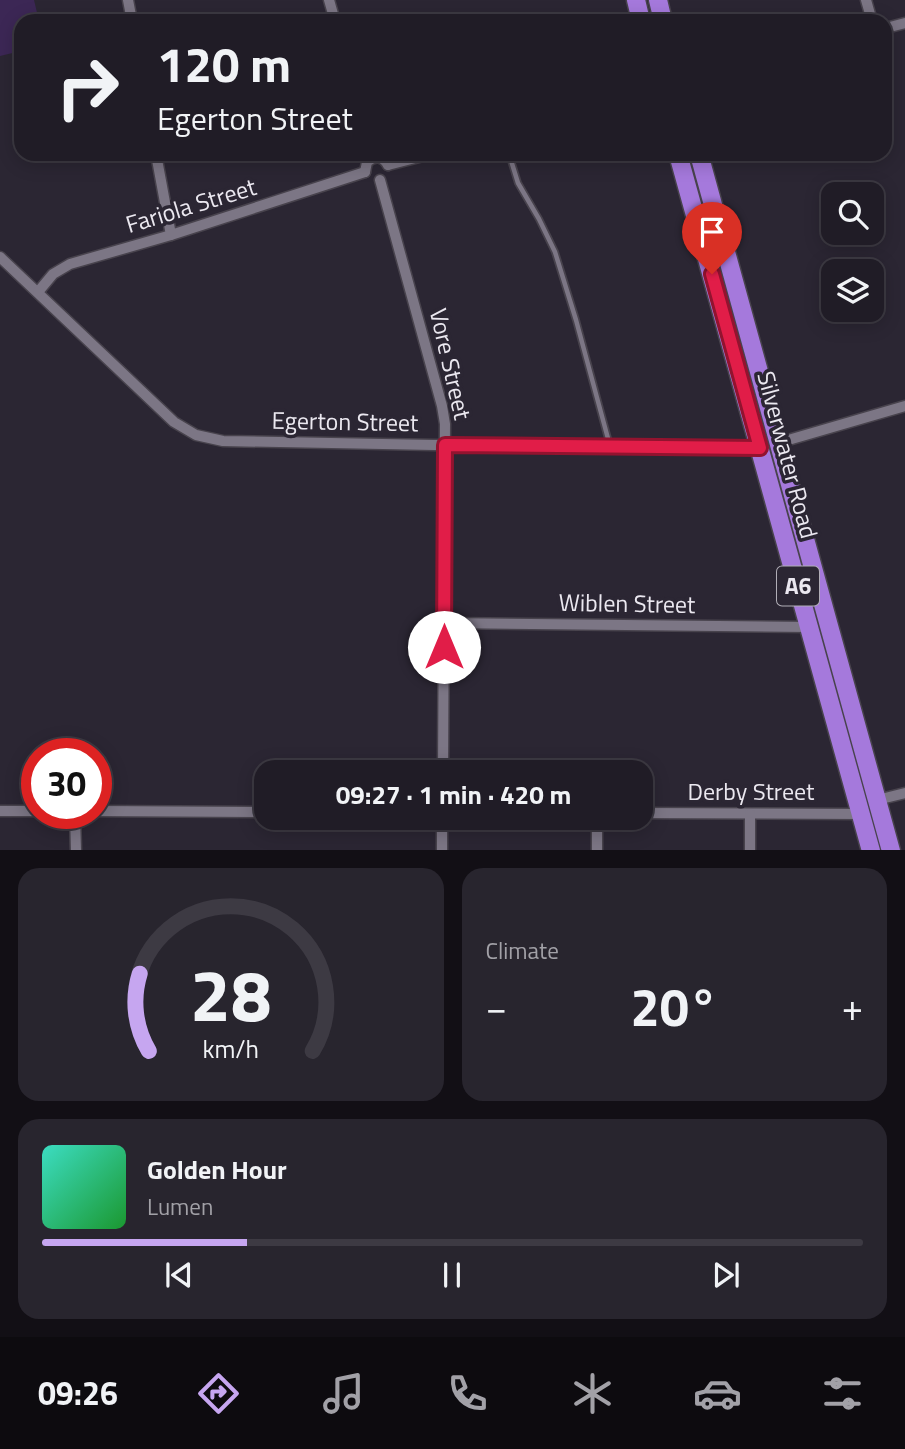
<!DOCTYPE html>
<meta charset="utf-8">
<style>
body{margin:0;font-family:"Titillium Web",sans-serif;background:#28252e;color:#f1f3f6;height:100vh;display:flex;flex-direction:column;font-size:26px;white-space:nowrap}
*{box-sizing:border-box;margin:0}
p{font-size:23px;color:#a2a1a7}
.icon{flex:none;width:38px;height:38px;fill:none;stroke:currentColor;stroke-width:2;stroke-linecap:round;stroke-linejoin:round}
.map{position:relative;height:850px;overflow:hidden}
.side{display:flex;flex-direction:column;gap:18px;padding:18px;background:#120f15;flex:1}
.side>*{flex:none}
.banner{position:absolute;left:14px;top:14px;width:878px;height:147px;border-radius:21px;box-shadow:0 4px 18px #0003,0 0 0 2px #3d3a43;background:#201c26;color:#f1f3f6;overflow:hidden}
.controls{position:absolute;left:821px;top:182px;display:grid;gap:14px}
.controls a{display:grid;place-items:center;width:63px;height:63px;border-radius:14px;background:#201c26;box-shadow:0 4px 18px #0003,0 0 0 2px #3d3a43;font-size:35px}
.speed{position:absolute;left:21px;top:738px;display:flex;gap:14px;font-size:35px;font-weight:700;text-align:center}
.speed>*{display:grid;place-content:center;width:91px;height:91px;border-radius:50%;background:#201c26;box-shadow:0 4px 18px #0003,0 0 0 2px #3d3a43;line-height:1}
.speed .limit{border:10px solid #d22;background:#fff;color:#111}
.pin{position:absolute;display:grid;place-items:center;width:60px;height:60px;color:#fff;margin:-72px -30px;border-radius:50% 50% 50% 0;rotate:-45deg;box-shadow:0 0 7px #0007}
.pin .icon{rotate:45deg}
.me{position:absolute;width:77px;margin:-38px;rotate:0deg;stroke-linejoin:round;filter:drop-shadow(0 0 5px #0008)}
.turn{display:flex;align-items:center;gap:24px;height:147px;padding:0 28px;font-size:32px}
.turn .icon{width:91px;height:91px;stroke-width:2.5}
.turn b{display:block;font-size:49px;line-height:60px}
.big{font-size:52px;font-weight:700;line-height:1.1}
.side .tile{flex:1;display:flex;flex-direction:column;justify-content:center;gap:10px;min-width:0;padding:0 24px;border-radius:21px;background:#28252e}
.side .dial{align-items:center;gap:0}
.dial svg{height:182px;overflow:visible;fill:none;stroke:#3d3a43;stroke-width:7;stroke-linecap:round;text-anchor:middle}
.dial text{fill:#f1f3f6;stroke:none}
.song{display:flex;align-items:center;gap:21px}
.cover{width:84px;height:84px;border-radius:10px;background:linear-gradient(135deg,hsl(170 70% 55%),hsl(130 70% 35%))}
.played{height:7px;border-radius:4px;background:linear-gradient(90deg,#c6a6f0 25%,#3d3a43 25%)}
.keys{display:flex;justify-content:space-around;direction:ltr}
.heat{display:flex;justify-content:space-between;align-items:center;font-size:38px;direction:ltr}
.side .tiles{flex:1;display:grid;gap:18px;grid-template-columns:1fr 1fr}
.tile:last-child{grid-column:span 2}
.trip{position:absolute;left:254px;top:760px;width:399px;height:70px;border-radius:21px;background:#201c26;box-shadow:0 4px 18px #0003,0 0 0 2px #3d3a43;font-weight:700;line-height:70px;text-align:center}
.tab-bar{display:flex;height:112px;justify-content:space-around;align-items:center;background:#0d0b0f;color:#a2a1a7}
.tab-bar .icon{width:49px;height:49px}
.tab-bar .selected{color:#c6a6f0}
.tab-bar b{font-size:32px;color:#f1f3f6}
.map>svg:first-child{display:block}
.green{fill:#3c2755}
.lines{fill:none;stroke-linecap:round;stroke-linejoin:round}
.lane-casing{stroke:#48434d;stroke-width:8}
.street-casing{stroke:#48434d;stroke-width:13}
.highway-casing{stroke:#48434d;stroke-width:21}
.lane{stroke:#7c7685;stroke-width:4.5}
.street{stroke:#7c7685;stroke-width:10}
.highway{stroke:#a579dc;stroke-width:18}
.route-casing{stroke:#92132f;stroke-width:18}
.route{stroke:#e11d48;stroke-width:12}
.labels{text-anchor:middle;stroke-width:7;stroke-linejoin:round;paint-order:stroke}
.shield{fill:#2b2633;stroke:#b1aeb7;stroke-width:2}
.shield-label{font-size:23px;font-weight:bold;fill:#ebe8f0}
.street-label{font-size:24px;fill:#ebe8f0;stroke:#2b2633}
</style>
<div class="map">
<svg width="905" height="851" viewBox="0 0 905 851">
<rect width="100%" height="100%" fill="#2b2633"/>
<polygon class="green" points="0,0 34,0 39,21 21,21 21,51 0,56"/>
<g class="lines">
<defs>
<polyline id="lane" points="509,154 518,183 539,219 555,252 576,320 610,446"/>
<g id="street">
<polyline points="128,0 132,21"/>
<polyline points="329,0 335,21"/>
<polyline points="866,0 872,21"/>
<polyline points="886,28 905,23"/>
<polyline points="156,154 171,235"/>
<polyline points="388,165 431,154"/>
<path d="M365 172 367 162C375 155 383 156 388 165"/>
<polyline points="380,180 442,406 445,424 443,772"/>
<polyline points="0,257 174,422 196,435 223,441 434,445 760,448"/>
<polyline points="38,292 53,274 70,264 171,235 365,172"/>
<polyline points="778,443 905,406"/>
<polyline points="444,623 809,627"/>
<polyline points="877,800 905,793"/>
<polyline points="0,811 37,811"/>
<polyline points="96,811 266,812"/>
<polyline points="640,813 861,814"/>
<polyline points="75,814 76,851"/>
<polyline points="433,817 442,823 449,821 453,817"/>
<polyline points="442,851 442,823"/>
<polyline points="597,851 597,817"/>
<polyline points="750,851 750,814"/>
</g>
<g id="highway">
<polyline points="636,0 641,21"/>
<polyline points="658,0 663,21"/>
<polyline points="678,154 871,851"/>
<polyline points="699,154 891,851"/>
</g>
</defs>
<use href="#lane" class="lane-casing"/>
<use href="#street" class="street-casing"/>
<use href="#highway" class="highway-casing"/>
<use href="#lane" class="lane"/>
<use href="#street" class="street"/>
<use href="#highway" class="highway"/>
</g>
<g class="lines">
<defs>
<polyline id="route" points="444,647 445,445 760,448 712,274"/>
</defs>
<use href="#route" class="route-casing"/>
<use href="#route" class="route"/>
</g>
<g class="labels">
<rect class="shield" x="777" y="566.5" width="42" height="39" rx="5"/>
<g class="shield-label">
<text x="798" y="594">A6</text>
</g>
<g class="street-label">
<text transform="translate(191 206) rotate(-17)" y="8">Fariola Street</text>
<text transform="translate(450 364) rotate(77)" y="8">Vore Street</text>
<text transform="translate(345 422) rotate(1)" y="8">Egerton Street</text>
<text transform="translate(787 455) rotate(75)" y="8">Silverwater Road</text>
<text transform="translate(627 604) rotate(1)" y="8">Wiblen Street</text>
<text x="751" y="800">Derby Street</text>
</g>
</g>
</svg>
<div class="controls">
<a><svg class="icon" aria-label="search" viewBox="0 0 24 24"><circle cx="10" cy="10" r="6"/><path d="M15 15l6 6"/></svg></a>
<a><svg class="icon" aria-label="layers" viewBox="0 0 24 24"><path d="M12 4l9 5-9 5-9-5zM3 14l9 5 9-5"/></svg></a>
</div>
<div class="speed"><div class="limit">30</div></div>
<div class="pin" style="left:712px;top:274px;background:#d93025"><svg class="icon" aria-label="arrive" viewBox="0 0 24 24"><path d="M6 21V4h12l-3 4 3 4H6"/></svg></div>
<svg class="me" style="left:444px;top:647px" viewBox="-20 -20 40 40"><circle r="19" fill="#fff"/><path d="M0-13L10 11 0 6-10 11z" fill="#e11d48"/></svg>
<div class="trip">09:27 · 1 min · 420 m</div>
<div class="banner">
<div class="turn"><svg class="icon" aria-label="right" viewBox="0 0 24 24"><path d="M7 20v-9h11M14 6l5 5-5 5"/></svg><div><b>120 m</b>Egerton Street</div></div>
</div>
</div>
<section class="side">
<div class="tiles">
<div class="tile dial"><svg viewBox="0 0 100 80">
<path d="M14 69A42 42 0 1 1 86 69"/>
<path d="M14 69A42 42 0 0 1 10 35" stroke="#c6a6f0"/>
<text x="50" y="56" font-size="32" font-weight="700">28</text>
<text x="50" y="72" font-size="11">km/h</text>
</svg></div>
<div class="tile"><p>Climate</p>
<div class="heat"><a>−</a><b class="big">20°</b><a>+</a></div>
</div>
<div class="tile">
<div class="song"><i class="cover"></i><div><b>Golden Hour</b><p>Lumen</p></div></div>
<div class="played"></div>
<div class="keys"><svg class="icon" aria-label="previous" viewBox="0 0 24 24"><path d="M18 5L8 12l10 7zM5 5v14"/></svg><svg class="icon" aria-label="pause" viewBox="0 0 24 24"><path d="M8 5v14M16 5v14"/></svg><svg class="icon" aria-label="next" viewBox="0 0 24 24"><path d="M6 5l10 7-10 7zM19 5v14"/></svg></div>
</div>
</div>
</section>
<nav class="tab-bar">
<b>09:26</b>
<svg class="icon selected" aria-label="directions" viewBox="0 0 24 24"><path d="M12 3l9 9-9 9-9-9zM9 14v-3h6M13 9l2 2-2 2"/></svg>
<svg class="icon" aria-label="music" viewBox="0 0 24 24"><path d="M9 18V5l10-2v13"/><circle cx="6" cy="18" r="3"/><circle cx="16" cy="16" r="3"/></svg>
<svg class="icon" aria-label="phone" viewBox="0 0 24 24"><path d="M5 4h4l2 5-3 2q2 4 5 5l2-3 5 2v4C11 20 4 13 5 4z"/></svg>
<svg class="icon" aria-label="climate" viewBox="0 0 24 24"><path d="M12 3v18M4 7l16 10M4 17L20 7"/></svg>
<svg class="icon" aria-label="car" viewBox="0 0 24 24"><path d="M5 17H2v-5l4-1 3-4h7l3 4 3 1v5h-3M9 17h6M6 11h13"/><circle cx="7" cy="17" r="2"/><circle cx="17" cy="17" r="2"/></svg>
<svg class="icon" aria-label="filters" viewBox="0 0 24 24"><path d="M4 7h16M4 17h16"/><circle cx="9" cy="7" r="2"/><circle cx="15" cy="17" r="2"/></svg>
</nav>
